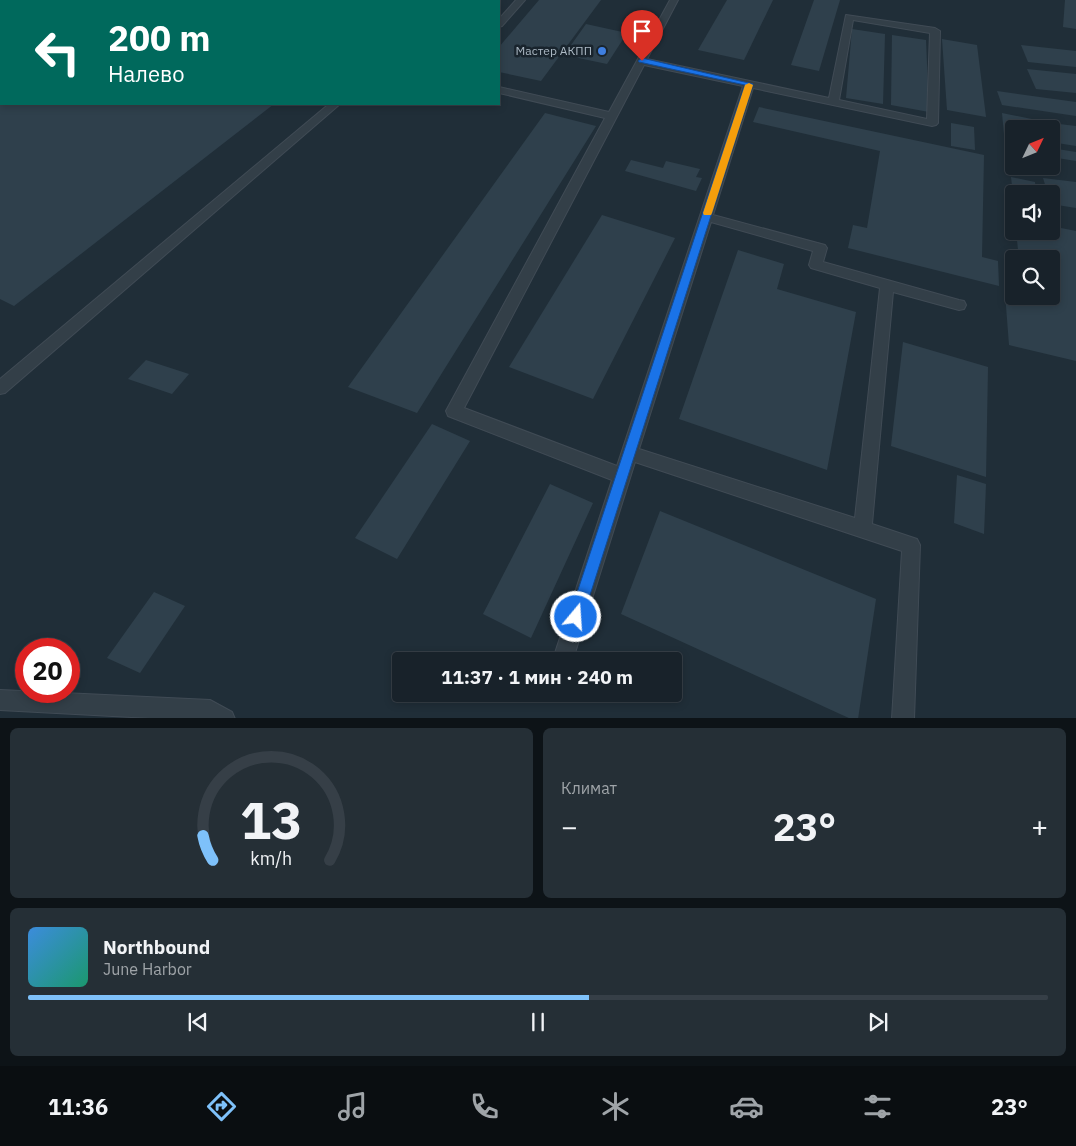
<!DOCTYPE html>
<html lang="ru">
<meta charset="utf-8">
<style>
body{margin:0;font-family:"IBM Plex Sans",sans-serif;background:#252f36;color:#f1f3f6;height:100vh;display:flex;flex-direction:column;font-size:19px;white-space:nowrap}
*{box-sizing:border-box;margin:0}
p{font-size:16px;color:#9fa4a8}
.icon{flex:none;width:28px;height:28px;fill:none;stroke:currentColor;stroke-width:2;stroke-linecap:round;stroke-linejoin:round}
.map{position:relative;height:718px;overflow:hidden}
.sheet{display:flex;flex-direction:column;gap:10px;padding:10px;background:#0d1317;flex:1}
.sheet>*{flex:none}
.top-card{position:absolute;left:0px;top:0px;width:500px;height:105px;box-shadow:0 2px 8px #0003,0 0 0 1px #363f47;background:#00695c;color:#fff;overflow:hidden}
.needle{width:32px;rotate:47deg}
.controls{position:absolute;left:1005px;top:120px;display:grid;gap:10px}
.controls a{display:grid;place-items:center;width:55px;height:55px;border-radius:5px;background:#18222a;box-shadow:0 2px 8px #0003,0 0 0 1px #363f47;font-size:25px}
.speed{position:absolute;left:15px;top:638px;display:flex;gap:10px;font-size:25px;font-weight:700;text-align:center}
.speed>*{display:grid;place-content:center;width:65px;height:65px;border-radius:50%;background:#18222a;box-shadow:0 2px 8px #0003,0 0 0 1px #363f47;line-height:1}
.speed .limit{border:8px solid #d22;background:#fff;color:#111}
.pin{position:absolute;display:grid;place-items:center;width:42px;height:42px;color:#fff;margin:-51px -21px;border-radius:50% 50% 50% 0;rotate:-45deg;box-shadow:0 0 5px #0007}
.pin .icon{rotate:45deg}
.me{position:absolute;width:55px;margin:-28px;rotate:18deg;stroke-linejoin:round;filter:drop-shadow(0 0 4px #0008)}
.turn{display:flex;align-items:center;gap:18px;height:105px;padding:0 25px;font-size:22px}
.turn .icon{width:65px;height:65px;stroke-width:2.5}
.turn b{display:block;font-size:35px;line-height:42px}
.big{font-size:38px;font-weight:800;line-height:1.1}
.sheet .tile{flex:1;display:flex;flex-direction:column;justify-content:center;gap:8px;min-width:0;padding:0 18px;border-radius:8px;background:#252f36}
.sheet .dial{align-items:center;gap:0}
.dial svg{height:130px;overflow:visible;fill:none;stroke:#363f47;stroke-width:7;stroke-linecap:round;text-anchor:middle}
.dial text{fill:#f1f3f6;stroke:none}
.song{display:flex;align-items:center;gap:15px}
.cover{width:60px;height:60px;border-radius:8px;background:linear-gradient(135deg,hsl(210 70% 55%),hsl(160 70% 35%))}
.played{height:5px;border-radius:2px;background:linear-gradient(90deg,#7ec1fa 55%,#363f47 55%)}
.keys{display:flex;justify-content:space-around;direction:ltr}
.heat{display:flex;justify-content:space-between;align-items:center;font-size:28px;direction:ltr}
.sheet .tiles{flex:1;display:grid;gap:10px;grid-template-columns:1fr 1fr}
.tile:last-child{grid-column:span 2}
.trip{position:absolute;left:392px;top:652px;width:290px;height:50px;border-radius:5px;background:#18222a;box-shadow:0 2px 8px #0003,0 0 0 1px #363f47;font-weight:800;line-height:50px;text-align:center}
.dock{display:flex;height:80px;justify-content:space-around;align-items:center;background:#0a0e11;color:#9fa4a8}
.dock .icon{width:35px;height:35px}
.dock .on{color:#7ec1fa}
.dock b{font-size:22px;color:#f1f3f6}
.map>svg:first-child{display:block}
.building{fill:#2f404c}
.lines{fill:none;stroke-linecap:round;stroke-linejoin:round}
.service-casing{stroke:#404b55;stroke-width:2}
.service{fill:#333f48;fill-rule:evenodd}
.route{fill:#1a73e8;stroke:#114b97}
.slow{fill:#f59e0b}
.shop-dot{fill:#3f7fe0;stroke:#19242d;stroke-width:2}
.labels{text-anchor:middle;stroke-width:5;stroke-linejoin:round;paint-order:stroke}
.far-poi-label{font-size:12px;fill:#adbac5;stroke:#19242d;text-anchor:end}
</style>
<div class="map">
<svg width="1076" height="719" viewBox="0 0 1076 719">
<rect width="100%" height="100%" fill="#202e38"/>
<g class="building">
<polygon points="539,0 601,0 541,81 499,72 499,47"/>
<polygon points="727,0 773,0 744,60 698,50"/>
<polygon points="814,0 840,0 819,71 791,65"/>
<polygon points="1065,0 1076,0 1076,29 1063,27"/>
<polygon points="586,24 627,33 607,64 564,55"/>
<polygon points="852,29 885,34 883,104 846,98"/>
<polygon points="892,35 926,40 929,112 891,105"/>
<polygon points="942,39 977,45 986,117 947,110"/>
<polygon points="1021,45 1076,51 1076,67 1028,62"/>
<polygon points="1027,69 1076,74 1076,93 1036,89"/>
<polygon points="997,91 1076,102 1076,116 1002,105"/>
<polygon points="0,104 274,104 14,306 0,299"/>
<polygon points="759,107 984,155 982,257 998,261 999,286 848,248 853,225 867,228 880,151 753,122"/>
<polygon points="545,113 596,126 417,413 348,387"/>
<polygon points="1002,113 1051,123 1076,126 1076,146 1051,142 1051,129 1014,129 1014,136 1004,135"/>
<polygon points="951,123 974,127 975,150 951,146"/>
<polygon points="1004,140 1014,142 1014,150 1005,149"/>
<polygon points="1051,148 1076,152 1076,161 1051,157"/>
<polygon points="631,160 663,168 666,161 700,169 696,177 702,178 696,191 625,171"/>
<polygon points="1011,177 1035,182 1036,194 1013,194"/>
<polygon points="1043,178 1076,182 1076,208 1051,204 1051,194 1048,194"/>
<polygon points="602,215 675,238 593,399 509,367"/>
<polygon points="1051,226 1076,231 1076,361 1009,345 1004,280 1014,282 1014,296 1051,296 1051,259 1019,259 1016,231 1051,231"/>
<polygon points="738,250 784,264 777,289 856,312 827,470 679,419"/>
<polygon points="903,342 988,367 986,477 891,446"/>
<polygon points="146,360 189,374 172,394 128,379"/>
<polygon points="432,424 470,441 397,559 355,538"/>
<polygon points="957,475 986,484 984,534 954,523"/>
<polygon points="550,484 593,503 531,638 483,614"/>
<polygon points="660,511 876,599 858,719 851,719 621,614"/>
<polygon points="154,592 185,606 140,673 107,658"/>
</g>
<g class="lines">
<defs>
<g id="service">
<polygon points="516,0 525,0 502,26 499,27 499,19"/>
<path d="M670 0H678L647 59 829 98 846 15 935 28 940 31 938 123 936 125 932 126 753 88 713 215 825 245 827 248 823 262 959 300 964 301 966 305 964 309 959 310 893 292 872 524 917 539 920 545 914 719H892L902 551 635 462 575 653 572 660H558L555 653 612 480 448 416 446 411 605 118 499 93V87L609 112ZM853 20 930 33 927 119 839 100ZM644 65 743 86 617 466 464 408ZM711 222 813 251 809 265 811 268 880 288 855 518 639 449Z"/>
<polygon points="329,104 340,104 5,393 0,394 0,379"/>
<polygon points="0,690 210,700 232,712 235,719 169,719 0,710"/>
</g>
</defs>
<use href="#service" class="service-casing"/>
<use href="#service" class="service"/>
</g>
<polygon class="route" points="642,58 753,84 583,617 581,623 576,625 571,623 569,617 745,85 639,62 638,61"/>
<polygon class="slow" points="749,83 753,85 712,213 711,215 704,215 703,213 745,85"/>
<circle class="shop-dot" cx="602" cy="51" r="5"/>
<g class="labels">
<g class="far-poi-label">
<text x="592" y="55">Мастер АКПП</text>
</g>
</g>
</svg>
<div class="controls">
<a><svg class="needle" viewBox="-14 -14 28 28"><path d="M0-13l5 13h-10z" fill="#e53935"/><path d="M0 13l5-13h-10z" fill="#9fa4a8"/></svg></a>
<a><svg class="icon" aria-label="sound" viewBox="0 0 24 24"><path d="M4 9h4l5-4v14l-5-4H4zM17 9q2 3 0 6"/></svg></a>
<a><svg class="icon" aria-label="search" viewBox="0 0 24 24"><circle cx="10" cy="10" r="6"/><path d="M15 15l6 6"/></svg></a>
</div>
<div class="speed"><div class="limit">20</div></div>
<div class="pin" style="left:642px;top:61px;background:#d93025"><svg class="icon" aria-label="arrive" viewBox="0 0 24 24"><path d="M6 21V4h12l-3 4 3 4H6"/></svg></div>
<svg class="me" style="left:576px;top:617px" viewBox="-20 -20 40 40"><circle r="17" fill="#1a73e8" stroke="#fff" stroke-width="3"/><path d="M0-11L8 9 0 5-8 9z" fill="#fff"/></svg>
<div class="trip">11:37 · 1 мин · 240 m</div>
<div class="top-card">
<div class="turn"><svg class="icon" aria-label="left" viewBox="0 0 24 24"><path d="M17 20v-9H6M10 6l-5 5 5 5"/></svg><div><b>200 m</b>Налево</div></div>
</div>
</div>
<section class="sheet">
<div class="tiles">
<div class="tile dial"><svg viewBox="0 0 100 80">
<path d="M14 69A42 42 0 1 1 86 69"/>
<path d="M14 69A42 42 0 0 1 8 54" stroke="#7ec1fa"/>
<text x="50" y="56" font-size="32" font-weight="700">13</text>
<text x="50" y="72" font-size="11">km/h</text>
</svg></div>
<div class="tile"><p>Климат</p>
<div class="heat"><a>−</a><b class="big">23°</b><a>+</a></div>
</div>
<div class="tile">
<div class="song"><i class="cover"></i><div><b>Northbound</b><p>June Harbor</p></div></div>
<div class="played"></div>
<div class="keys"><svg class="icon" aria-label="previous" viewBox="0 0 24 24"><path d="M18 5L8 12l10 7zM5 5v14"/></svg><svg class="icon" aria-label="pause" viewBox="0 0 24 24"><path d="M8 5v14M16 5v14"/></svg><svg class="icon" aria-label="next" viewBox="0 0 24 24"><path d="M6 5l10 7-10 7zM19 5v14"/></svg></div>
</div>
</div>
</section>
<nav class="dock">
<b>11:36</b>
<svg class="icon on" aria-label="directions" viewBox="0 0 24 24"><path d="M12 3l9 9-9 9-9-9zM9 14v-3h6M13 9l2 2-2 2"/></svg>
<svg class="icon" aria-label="music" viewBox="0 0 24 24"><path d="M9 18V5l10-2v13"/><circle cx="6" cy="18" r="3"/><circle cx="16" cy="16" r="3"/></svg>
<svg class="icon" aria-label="phone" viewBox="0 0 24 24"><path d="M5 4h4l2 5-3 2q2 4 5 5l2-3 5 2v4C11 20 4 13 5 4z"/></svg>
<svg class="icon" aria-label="climate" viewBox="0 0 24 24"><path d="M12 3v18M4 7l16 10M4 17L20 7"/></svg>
<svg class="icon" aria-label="car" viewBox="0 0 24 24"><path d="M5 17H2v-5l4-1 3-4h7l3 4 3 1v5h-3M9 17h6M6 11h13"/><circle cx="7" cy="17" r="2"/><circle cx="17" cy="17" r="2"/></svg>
<svg class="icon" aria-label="filters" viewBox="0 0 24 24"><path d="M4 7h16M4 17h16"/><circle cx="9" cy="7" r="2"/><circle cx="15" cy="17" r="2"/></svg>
<b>23°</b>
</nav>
